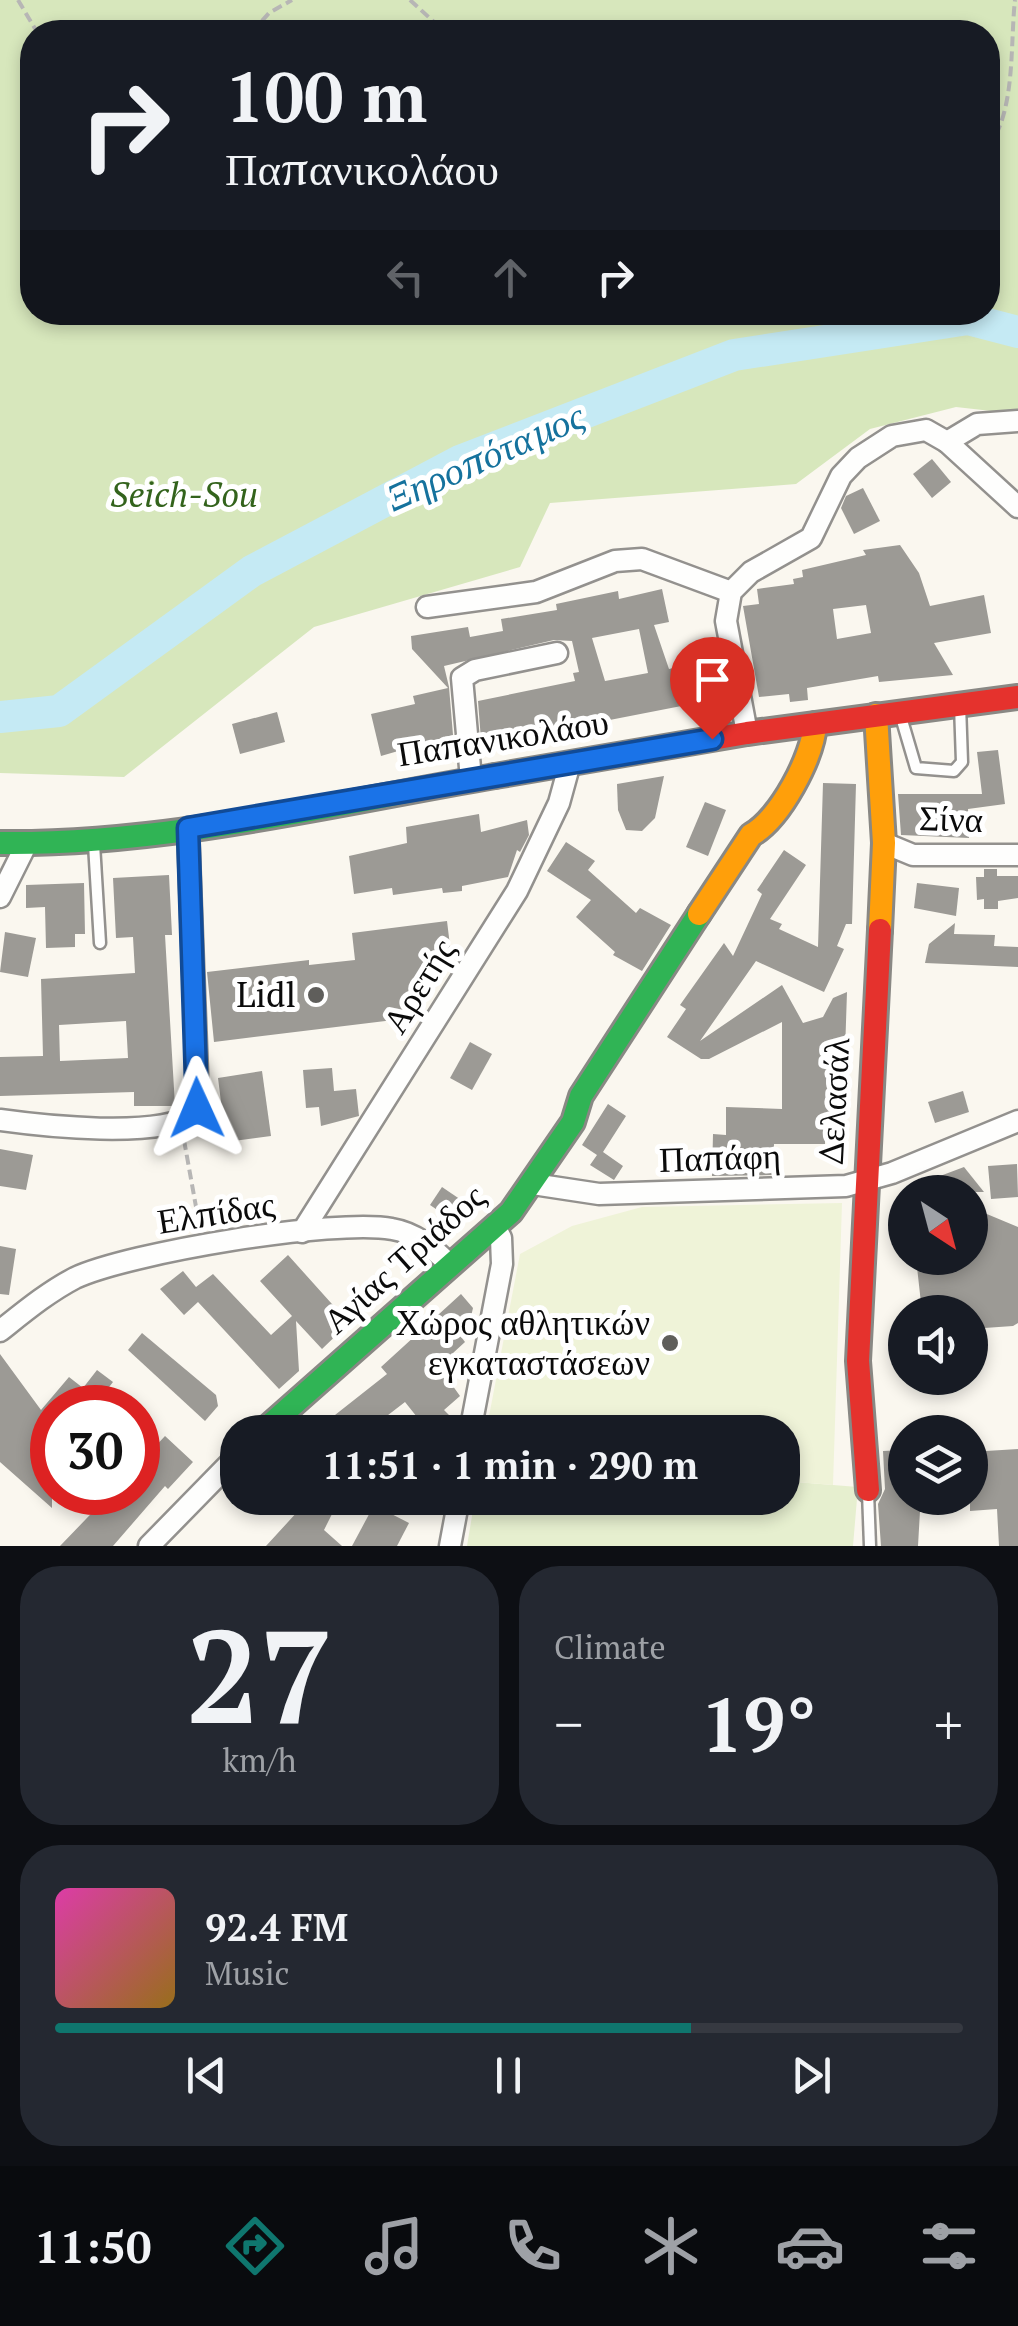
<!DOCTYPE html>
<meta charset="utf-8">
<style>
body{margin:0;font-family:"PT Serif",serif;background:#242831;color:#f1f3f6;height:100vh;display:flex;flex-direction:column;font-size:38px;white-space:nowrap}
*{box-sizing:border-box;margin:0}
p{font-size:32px;color:#9ea1a6}
.icon{flex:none;width:55px;height:55px;fill:none;stroke:currentColor;stroke-width:2;stroke-linecap:round;stroke-linejoin:round}
.map{position:relative;height:1546px;overflow:hidden}
.panel{display:flex;flex-direction:column;gap:20px;padding:20px;background:#0d0f14;flex:1}
.panel>*{flex:none}
.guide{position:absolute;left:20px;top:20px;width:980px;height:305px;border-radius:40px;box-shadow:0 5px 15px #0003;background:#171b24;color:#f1f3f6;overflow:hidden}
.needle{width:65px;rotate:144deg}
.controls{position:absolute;left:888px;top:1175px;display:grid;gap:20px}
.controls a{display:grid;place-items:center;width:100px;height:100px;border-radius:50%;background:#171b24;box-shadow:0 5px 15px #0003;font-size:50px}
.speed{position:absolute;left:30px;top:1385px;display:flex;gap:20px;font-size:50px;font-weight:700;text-align:center}
.speed>*{display:grid;place-content:center;width:130px;height:130px;border-radius:50%;background:#171b24;box-shadow:0 5px 15px #0003;line-height:1}
.speed .limit{border:15px solid #d22;background:#fff;color:#111}
.pin{position:absolute;display:grid;place-items:center;width:85px;height:85px;color:#fff;margin:-102px -42px;border-radius:50% 50% 50% 0;rotate:-45deg;box-shadow:0 0 10px #0007}
.pin .icon{rotate:45deg}
.me{position:absolute;width:110px;margin:-55px;rotate:359deg;stroke-linejoin:round;filter:drop-shadow(0 0 8px #0008)}
.turn{display:flex;align-items:center;gap:35px;height:210px;padding:0 40px;font-size:45px}
.turn .icon{width:130px;height:130px;stroke-width:2.5}
.turn b{display:block;font-size:70px;line-height:85px}
.lanes{display:flex;align-items:center;height:95px;padding:0 40px;background:#0003;justify-content:center;gap:50px;direction:ltr}
.lanes .off{opacity:.35}
.big{font-size:75px;font-weight:700;line-height:1.1}
.panel .card{flex:1;display:flex;flex-direction:column;justify-content:center;gap:15px;min-width:0;padding:0 35px;border-radius:40px;background:#242831}
.panel .dial{align-items:center;gap:0}
.dial b{font-size:130px;line-height:1}
.song{display:flex;align-items:center;gap:30px}
.cover{width:120px;height:120px;border-radius:15px;background:linear-gradient(135deg,hsl(320 70% 55%),hsl(40 70% 35%))}
.played{height:10px;border-radius:5px;background:linear-gradient(90deg,#0f766e 70%,#363941 70%)}
.keys{display:flex;justify-content:space-around;direction:ltr}
.heat{display:flex;justify-content:space-between;align-items:center;font-size:55px;direction:ltr}
.panel .tiles{flex:1;display:grid;gap:20px;grid-template-columns:1fr 1fr}
.card:last-child{grid-column:span 2}
.trip{position:absolute;left:220px;top:1415px;width:580px;height:100px;border-radius:40px;background:#171b24;box-shadow:0 5px 15px #0003;font-weight:700;line-height:100px;text-align:center}
.tabs{display:flex;height:160px;justify-content:space-around;align-items:center;background:#090b0e;color:#9ea1a6}
.tabs .icon{width:70px;height:70px}
.tabs .current{color:#0f766e}
.tabs b{font-size:45px;color:#f1f3f6}
.map>svg:first-child{display:block}
.green{fill:#e6efcf}
.forest{fill:#d7e7bc;fill-rule:evenodd}
.pitch{fill:#eff3d8}
.lines{fill:none;stroke-linecap:round;stroke-linejoin:round}
.river{stroke:#c5eaf4;stroke-width:32}
.building{fill:#9c9a95;fill-rule:evenodd}
.lane-casing{stroke:#93918e;stroke-width:15}
.street-casing{stroke:#93918e;stroke-width:25}
.fast-casing{stroke:#898884;stroke-width:28}
.slow-casing{stroke:#898884;stroke-width:28}
.jam-casing{stroke:#898884;stroke-width:28}
.path{stroke:#b7b6b5;stroke-width:4;stroke-dasharray:10 5;stroke-linecap:butt}
.lane{stroke:#fefefd;stroke-width:10}
.street{stroke:#fefefd;stroke-width:20}
.fast{stroke:#30b455;stroke-width:22}
.slow{stroke:#ff9f0a;stroke-width:22}
.jam{stroke:#e5322d;stroke-width:22}
.route-casing{stroke:#114b97;stroke-width:25}
.route{stroke:#1a73e8;stroke-width:18}
.poi-dot{fill:#5f5e5b;stroke:#fff;stroke-width:4}
.labels{text-anchor:middle;stroke-width:10;stroke-linejoin:round;paint-order:stroke}
.park-label{font-size:35px;font-style:italic;fill:#33631c;stroke:#fff}
.street-label{font-size:35px;fill:#0b0b0b;stroke:#fff}
.poi-label{font-size:35px;fill:#0b0b0b;stroke:#fff;text-anchor:end}
.water-label{font-size:38px;font-style:italic;fill:#15729d;stroke:#fff}
</style>
<div class="map">
<svg width="1018" height="1546" viewBox="0 0 1018 1546">
<rect width="100%" height="100%" fill="#faf7ef"/>
<polygon class="green" points="783,1481 858,1487 853,1546 467,1546 475,1498 782,1498"/>
<path class="forest" d="M0 0H1018V414L956 407 870 429 796 484 550 503 520 567 314 627 124 777 0 773ZM32 32H988V312H32Z"/>
<polygon class="pitch" points="842,1203 833,1485 783,1481 782,1432 486,1432 520,1254 572,1226 642,1207"/>
<g class="lines">
<polyline class="river" points="0,717 59,711 252,571 460,461 734,355 968,319 1018,332"/>
</g>
<g class="building">
<polygon points="932,459 951,482 932,498 913,474"/>
<polygon points="863,488 880,521 854,534 841,508 846,496"/>
<path d="M900 545 919 573 930 606 984 595 991 633 934 643 953 675 879 682 878 676 807 688 808 700 790 702 789 694 759 697 743 606 759 604 757 589 794 584 793 579 803 577 802 570 866 555 863 550ZM866 605 871 633 837 639 833 609Z"/>
<path d="M662 589 669 622 654 625 669 669 699 662 707 701 584 725 525 729 481 740 478 701 575 681 573 673 579 672 572 641 554 640 444 666 449 687 453 735 381 756 371 714 415 704 413 696 448 688 412 649 411 636 468 627 470 637 503 631 501 619 557 610 556 604 618 591 619 599ZM639 629 648 673 605 681 592 638Z"/>
<polygon points="277,712 285,742 240,754 232,724"/>
<polygon points="998,750 1005,804 968,809 969,838 901,835 898,794 982,794 977,752"/>
<polygon points="664,776 655,818 642,831 626,830 618,810 617,784"/>
<polygon points="823,783 856,784 852,924 846,924 837,946 844,949 824,992 756,961 700,1041 782,985 803,1023 823,1017 833,998 847,992 844,1082 832,1082 832,1135 825,1135 825,1144 774,1144 773,1175 712,1176 713,1134 726,1135 726,1107 782,1109 782,1022 709,1059 701,1059 667,1037 686,1009 680,1005 724,943 733,956 762,894 757,890 784,850 806,865 770,919 782,924 779,929 818,947"/>
<polygon points="705,802 726,810 708,856 686,847"/>
<polygon points="479,814 481,832 527,820 529,835 520,852 517,850 508,877 462,886 462,891 443,893 442,888 393,895 392,888 354,894 349,856 407,843 406,827"/>
<polygon points="566,842 595,861 588,870 636,913 640,908 671,925 642,971 613,955 615,952 576,917 591,900 547,871"/>
<polygon points="984,869 997,869 997,876 1018,876 1018,898 998,901 998,909 984,909 984,899 977,900 976,877 984,877"/>
<path d="M169 875 172 935H165L175 1106H134V1092L0 1096V1057L43 1056 41 979 135 973 133 937 116 938 113 878ZM126 1021 128 1058 60 1061 59 1025Z"/>
<polygon points="84,883 85,934 75,934 75,947 46,948 45,907 26,908 26,885"/>
<polygon points="917,883 959,888 956,916 914,908"/>
<polygon points="447,921 451,954 410,1018 214,1042 207,972 309,960 309,965 355,960 352,933"/>
<polygon points="955,923 954,934 995,935 994,946 1018,947 1018,967 925,963 929,944"/>
<polygon points="5,932 36,938 28,977 0,972"/>
<polygon points="470,1042 492,1054 472,1090 450,1078"/>
<polygon points="332,1068 334,1091 356,1089 359,1116 321,1126 319,1107 306,1108 303,1070"/>
<polygon points="262,1071 271,1136 226,1142 218,1078"/>
<polygon points="963,1091 969,1112 935,1123 928,1102"/>
<polygon points="608,1104 626,1116 603,1152 623,1166 614,1180 590,1165 597,1155 582,1145"/>
<polygon points="0,1149 33,1155 26,1190 0,1186"/>
<polygon points="1017,1164 1018,1197 991,1199 988,1166"/>
<polygon points="964,1167 984,1192 904,1192 903,1190"/>
<polygon points="442,1187 470,1206 458,1224 430,1205"/>
<polygon points="970,1207 1018,1227 1018,1323 1013,1326 970,1329 970,1312 922,1312 916,1258 970,1258"/>
<polygon points="0,1246 16,1249 9,1295 0,1294"/>
<polygon points="288,1255 349,1323 322,1349 296,1321 299,1371 279,1389 198,1302 184,1315 160,1289 183,1271 196,1287 213,1274 271,1335 292,1316 260,1281"/>
<polygon points="461,1294 473,1308 469,1325 459,1334 465,1342 453,1353 460,1362 453,1367 459,1374 450,1382 460,1396 444,1410 453,1419 452,1432 429,1432 405,1402 366,1432 328,1432 338,1421 335,1415 387,1374 381,1367"/>
<polygon points="142,1333 216,1395 218,1406 205,1421 128,1350"/>
<polygon points="0,1354 41,1410 69,1377 83,1388 97,1370 113,1382 106,1391 127,1408 52,1408 52,1508 0,1462"/>
<polygon points="165,1436 193,1462 168,1489 165,1486 113,1546 60,1546 112,1492 138,1492 138,1465"/>
<polygon points="1018,1449 1018,1546 999,1546 997,1509 970,1511 970,1452"/>
<polygon points="905,1450 905,1498 952,1498 952,1509 920,1511 918,1546 881,1546 878,1504 885,1489 883,1451"/>
<polygon points="310,1498 340,1498 324,1530 342,1546 266,1546"/>
<polygon points="374,1505 409,1523 397,1546 352,1546"/>
</g>
<g class="lines">
<defs>
<g id="lane">
<polyline points="901,717 916,768 954,771 962,762 960,705"/>
<polyline points="94,844 100,943"/>
<polyline points="868,1492 870,1546"/>
</g>
<g id="street">
<polyline points="947,442 977,424 1018,421"/>
<polyline points="427,607 536,592 615,561 642,559 731,592"/>
<polyline points="747,733 726,621 731,592 751,572 811,538 841,476 858,458 892,436 926,430 947,442 1018,507"/>
<polyline points="471,779 462,678 475,670 557,653"/>
<polyline points="884,843 913,855 1018,855"/>
<polyline points="0,897 26,845"/>
<path d="M0 1120C43 1126 159 1139 194 1114L198 1101 188 828"/>
<polyline points="533,1184 599,1194 846,1186 892,1173 1018,1121"/>
<polyline points="302,1232 517,891 559,803 570,763"/>
<path d="M0 1331C24 1312 48 1292 75 1278 128 1253 336 1218 392 1229 416 1233 433 1248 450 1265"/>
<polyline points="470,1432 502,1264 501,1238 495,1226"/>
<polyline points="149,1546 238,1455"/>
<polyline points="450,1546 459,1498"/>
</g>
<g id="fast">
<path d="M0 843C166 845 331 804 495 776"/>
<polyline points="262,1432 511,1212 573,1122 581,1096 699,914"/>
</g>
<g id="slow">
<polyline points="876,715 884,843 880,930"/>
<path d="M699 914 751 835C780 819 813 757 815 724"/>
</g>
<g id="jam">
<polyline points="495,776 747,733 1018,697"/>
<polyline points="868,1490 858,1361 880,930"/>
</g>
</defs>
<use href="#lane" class="lane-casing"/>
<use href="#street" class="street-casing"/>
<use href="#fast" class="fast-casing"/>
<use href="#slow" class="slow-casing"/>
<use href="#jam" class="jam-casing"/>
<g class="path">
<polyline points="18,0 37,32"/>
<polyline points="410,0 445,32"/>
<polyline points="252,32 269,13 292,0"/>
<path d="M988 147C1016 112 1010 44 1015 0"/>
<polyline points="184,1140 200,1229"/>
</g>
<use href="#lane" class="lane"/>
<use href="#street" class="street"/>
<use href="#fast" class="fast"/>
<use href="#slow" class="slow"/>
<use href="#jam" class="jam"/>
</g>
<g class="lines">
<defs>
<polyline id="route" points="197,1108 188,828 712,739"/>
</defs>
<use href="#route" class="route-casing"/>
<use href="#route" class="route"/>
</g>
<g class="poi-dot">
<circle cx="316" cy="995" r="10"/>
<circle cx="670" cy="1343" r="10"/>
</g>
<g class="labels">
<g class="park-label">
<text x="184" y="507">Seich-Sou</text>
</g>
<g class="street-label">
<text transform="translate(503 738) rotate(-9)" y="12">Παπανικολάου</text>
<text transform="translate(951 819) rotate(2)" y="12">Σίνα</text>
<text transform="translate(419 986) rotate(-58)" y="12">Αρετής</text>
<text transform="translate(834 1101) rotate(-87)" y="12">Δελασάλ</text>
<text transform="translate(720 1158) rotate(-2)" y="12">Παπάφη</text>
<text transform="translate(216 1213) rotate(-9)" y="12">Ελπίδας</text>
<text transform="translate(404 1259) rotate(-42)" y="12">Αγίας Τριάδος</text>
</g>
<g class="poi-label">
<text x="296" y="1007">Lidl</text>
<text x="650" y="1335">Χώρος αθλητικών<tspan x="650" dy="40">εγκαταστάσεων</tspan></text>
</g>
<g class="water-label">
<text transform="translate(485 457) rotate(-24)" y="13">Ξηροπόταμος</text>
</g>
</g>
</svg>
<div class="controls">
<a><svg class="needle" viewBox="-14 -14 28 28"><path d="M0-13l5 13h-10z" fill="#e53935"/><path d="M0 13l5-13h-10z" fill="#9ea1a6"/></svg></a>
<a><svg class="icon" aria-label="sound" viewBox="0 0 24 24"><path d="M4 9h4l5-4v14l-5-4H4zM17 9q2 3 0 6"/></svg></a>
<a><svg class="icon" aria-label="layers" viewBox="0 0 24 24"><path d="M12 4l9 5-9 5-9-5zM3 14l9 5 9-5"/></svg></a>
</div>
<div class="speed"><div class="limit">30</div></div>
<div class="pin" style="left:712px;top:739px;background:#d93025"><svg class="icon" aria-label="arrive" viewBox="0 0 24 24"><path d="M6 21V4h12l-3 4 3 4H6"/></svg></div>
<svg class="me" style="left:197px;top:1108px" viewBox="-20 -20 40 40"><path d="M0-17L14 15 0 8-14 15z" fill="#1a73e8" stroke="#fff" stroke-width="4"/></svg>
<div class="trip">11:51 · 1 min · 290 m</div>
<div class="guide">
<div class="turn"><svg class="icon" aria-label="right" viewBox="0 0 24 24"><path d="M7 20v-9h11M14 6l5 5-5 5"/></svg><div><b>100 m</b>Παπανικολάου</div></div>
<div class="lanes"><svg class="icon off" aria-label="left" viewBox="0 0 24 24"><path d="M17 20v-9H6M10 6l-5 5 5 5"/></svg><svg class="icon off" aria-label="ahead" viewBox="0 0 24 24"><path d="M12 20V5M6 11l6-6 6 6"/></svg><svg class="icon" aria-label="right" viewBox="0 0 24 24"><path d="M7 20v-9h11M14 6l5 5-5 5"/></svg></div>
</div>
</div>
<section class="panel">
<div class="tiles">
<div class="card dial"><b>27</b><p>km/h</p></div>
<div class="card"><p>Climate</p>
<div class="heat"><a>−</a><b class="big">19°</b><a>+</a></div>
</div>
<div class="card">
<div class="song"><i class="cover"></i><div><b>92.4 FM</b><p>Music</p></div></div>
<div class="played"></div>
<div class="keys"><svg class="icon" aria-label="previous" viewBox="0 0 24 24"><path d="M18 5L8 12l10 7zM5 5v14"/></svg><svg class="icon" aria-label="pause" viewBox="0 0 24 24"><path d="M8 5v14M16 5v14"/></svg><svg class="icon" aria-label="next" viewBox="0 0 24 24"><path d="M6 5l10 7-10 7zM19 5v14"/></svg></div>
</div>
</div>
</section>
<nav class="tabs">
<b>11:50</b>
<svg class="icon current" aria-label="directions" viewBox="0 0 24 24"><path d="M12 3l9 9-9 9-9-9zM9 14v-3h6M13 9l2 2-2 2"/></svg>
<svg class="icon" aria-label="music" viewBox="0 0 24 24"><path d="M9 18V5l10-2v13"/><circle cx="6" cy="18" r="3"/><circle cx="16" cy="16" r="3"/></svg>
<svg class="icon" aria-label="phone" viewBox="0 0 24 24"><path d="M5 4h4l2 5-3 2q2 4 5 5l2-3 5 2v4C11 20 4 13 5 4z"/></svg>
<svg class="icon" aria-label="climate" viewBox="0 0 24 24"><path d="M12 3v18M4 7l16 10M4 17L20 7"/></svg>
<svg class="icon" aria-label="car" viewBox="0 0 24 24"><path d="M5 17H2v-5l4-1 3-4h7l3 4 3 1v5h-3M9 17h6M6 11h13"/><circle cx="7" cy="17" r="2"/><circle cx="17" cy="17" r="2"/></svg>
<svg class="icon" aria-label="filters" viewBox="0 0 24 24"><path d="M4 7h16M4 17h16"/><circle cx="9" cy="7" r="2"/><circle cx="15" cy="17" r="2"/></svg>
</nav>
